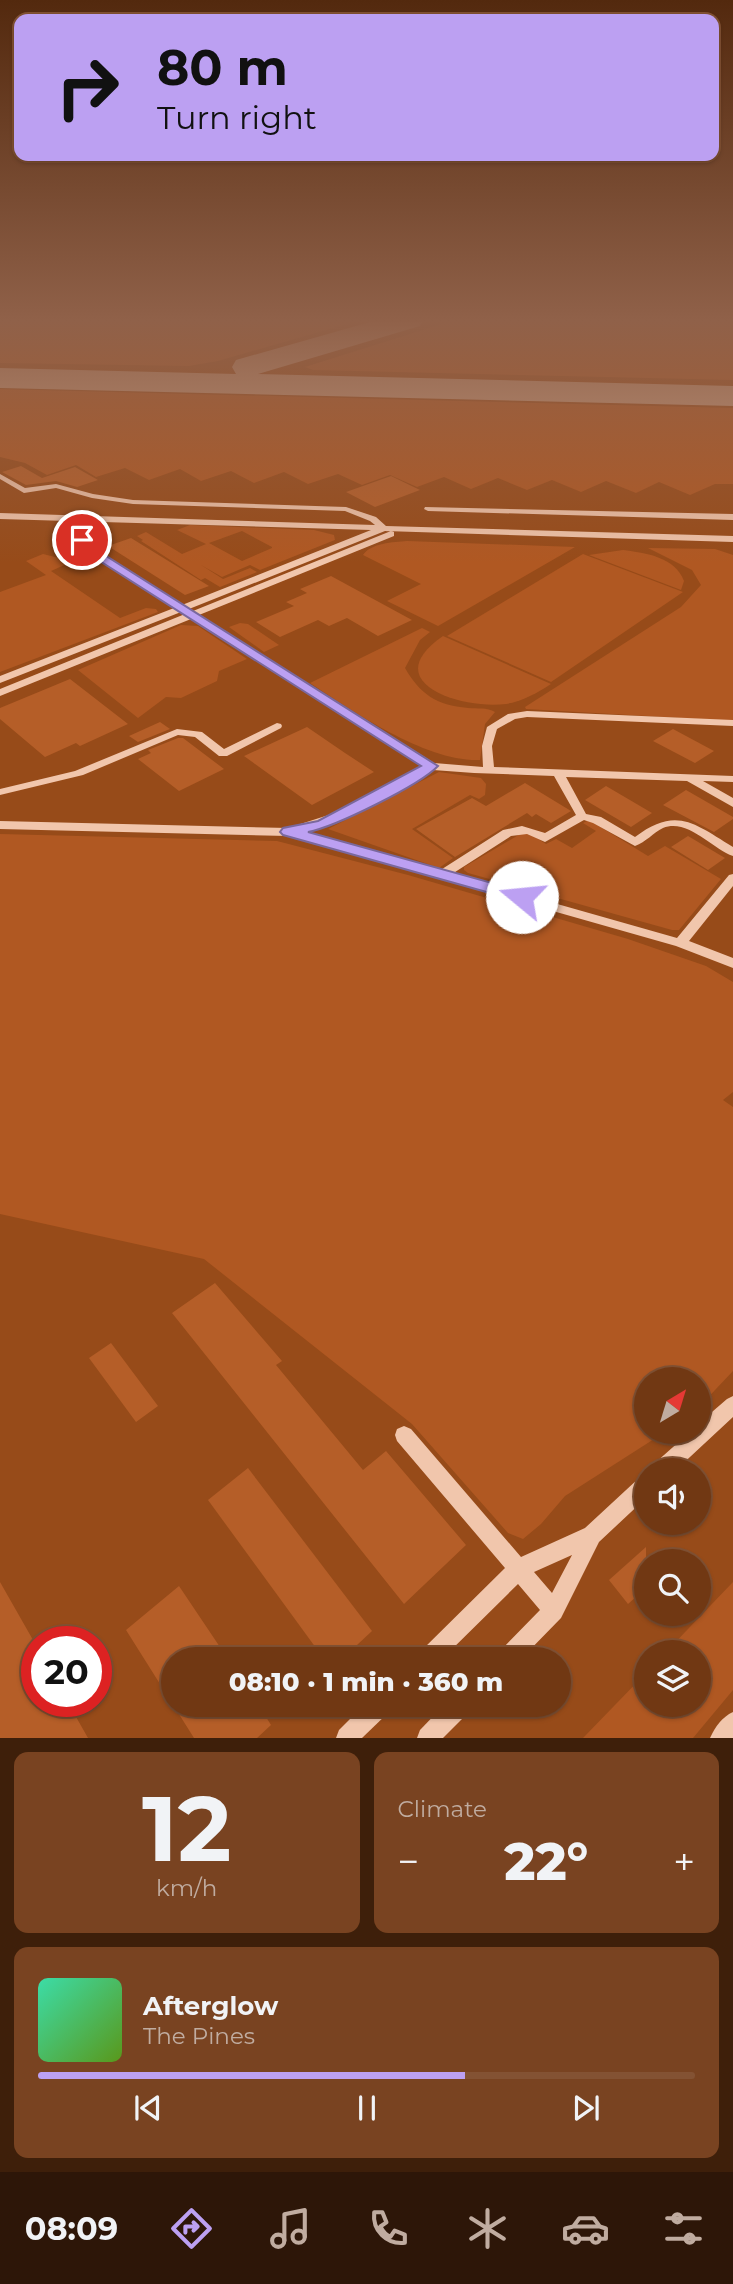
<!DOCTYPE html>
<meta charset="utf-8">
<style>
body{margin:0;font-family:Montserrat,sans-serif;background:#794321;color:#f1f3f6;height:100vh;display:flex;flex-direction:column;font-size:26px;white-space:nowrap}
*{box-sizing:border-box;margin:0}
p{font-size:23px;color:#c0aca0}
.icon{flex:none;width:38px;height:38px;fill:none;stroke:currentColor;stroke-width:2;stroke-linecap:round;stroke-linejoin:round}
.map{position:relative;height:1738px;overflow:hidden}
.side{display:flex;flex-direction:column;gap:14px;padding:14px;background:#3e1f0a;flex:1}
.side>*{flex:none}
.top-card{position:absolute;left:14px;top:14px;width:705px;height:147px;border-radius:14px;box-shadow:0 2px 5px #0004,0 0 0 2px #835233;background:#bca0f2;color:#111;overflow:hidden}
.needle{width:46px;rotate:38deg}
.controls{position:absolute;left:634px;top:1367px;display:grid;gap:14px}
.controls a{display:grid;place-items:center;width:77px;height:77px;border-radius:50%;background:#713813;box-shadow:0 2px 5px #0004,0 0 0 2px #835233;font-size:35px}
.speed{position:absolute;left:21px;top:1626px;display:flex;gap:14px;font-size:35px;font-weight:700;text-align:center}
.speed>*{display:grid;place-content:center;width:91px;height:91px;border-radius:50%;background:#713813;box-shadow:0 2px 5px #0004,0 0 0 2px #835233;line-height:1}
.speed .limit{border:10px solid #d22;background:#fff;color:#111}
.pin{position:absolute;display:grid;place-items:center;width:60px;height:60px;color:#fff;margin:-30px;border:4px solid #fff;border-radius:50%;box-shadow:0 2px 7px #0007}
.me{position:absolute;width:77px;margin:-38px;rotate:287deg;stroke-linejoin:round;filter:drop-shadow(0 0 5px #0008)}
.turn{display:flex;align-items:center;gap:24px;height:147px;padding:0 28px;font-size:32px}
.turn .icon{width:91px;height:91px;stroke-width:2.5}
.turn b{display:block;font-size:49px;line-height:60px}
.big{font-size:52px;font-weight:800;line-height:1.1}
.side .widget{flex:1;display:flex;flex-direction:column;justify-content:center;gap:10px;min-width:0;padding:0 24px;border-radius:14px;background:#794321}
.side .dial{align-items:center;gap:0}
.dial b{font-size:91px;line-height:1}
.song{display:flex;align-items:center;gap:21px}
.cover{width:84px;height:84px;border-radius:10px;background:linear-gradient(135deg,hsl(160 70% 55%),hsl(90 70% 35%))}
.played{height:7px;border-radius:4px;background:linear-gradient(90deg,#bca0f2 65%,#835233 65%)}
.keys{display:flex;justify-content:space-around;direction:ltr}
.heat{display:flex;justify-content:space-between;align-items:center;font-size:38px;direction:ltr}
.side .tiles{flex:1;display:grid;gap:14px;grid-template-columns:1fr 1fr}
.widget:last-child{grid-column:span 2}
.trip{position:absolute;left:161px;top:1647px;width:410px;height:70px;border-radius:35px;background:#713813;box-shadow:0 2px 5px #0004,0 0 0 2px #835233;font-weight:800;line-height:70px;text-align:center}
.tab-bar{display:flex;height:112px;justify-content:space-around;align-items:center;background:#2d1608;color:#c0aca0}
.tab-bar .icon{width:49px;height:49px}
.tab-bar .on{color:#bca0f2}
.tab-bar b{font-size:32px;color:#f1f3f6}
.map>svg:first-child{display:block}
.green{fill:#b05822;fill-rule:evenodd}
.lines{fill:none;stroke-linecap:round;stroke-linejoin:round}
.taxiway{fill:#cba58c;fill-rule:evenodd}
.building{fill:#b55e28}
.minor{fill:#f1c6ac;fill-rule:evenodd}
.route{fill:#bca0f2;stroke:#7a689d;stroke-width:2}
</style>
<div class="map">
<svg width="733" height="1738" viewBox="0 0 733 1738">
<rect width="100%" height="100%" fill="#974b19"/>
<g class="green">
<polygon points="0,320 361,320 218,361 189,366 0,363"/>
<polygon points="454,320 733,320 733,380 313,370 305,367"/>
<polygon points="0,389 733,408 733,484 715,484 690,495 659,482 636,493 606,481 581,492 552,480 527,490 498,478 471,489 444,477 417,487 390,475 362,485 338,474 308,484 284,472 254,483 231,471 201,481 180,469 149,480 125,468 96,477 76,465 47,475 25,463 0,457"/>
<path d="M190 525 314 530 334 535 335 540 260 570 250 565 222 577 201 565 223 579 250 568 257 572 220 587 205 578 201 580 141 541 143 540 137 536 146 532 182 554 206 544 177 530ZM242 531 272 547V548L242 561 209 543Z"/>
<path d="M407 541 575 547 438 626 387 601 421 584 363 555C371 543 393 542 407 541Z"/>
<polygon points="648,548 715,549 733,555 733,721 526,709 525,707 681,607 701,585 692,570"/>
<path d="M623 550C646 553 675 557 684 581L681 590 589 555Z"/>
<polygon points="43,554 67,560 69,563 51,571 120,618 146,608 156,609 158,612 0,672 0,592 46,575 26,561"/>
<polygon points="583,554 683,592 551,682 447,636"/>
<polygon points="240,623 248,624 279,645 264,652 229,627"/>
<polygon points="181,625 198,626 247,659 219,671 217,681 181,698 166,697 138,718 78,670"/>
<path d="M422 628 430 632 420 640 405 668C420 694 436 705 468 708 477 709 487 707 495 712L485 724 480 760C426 762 354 712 310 683Z"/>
<path d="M443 636 551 684C537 693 523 701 506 704 463 710 375 683 443 636Z"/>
<polygon points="439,772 481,778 486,784 485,795 479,799 470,795 412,829 453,858 439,868 328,829"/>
<polygon points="589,820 648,856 665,846 721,879 679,930 672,930 468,873 464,870 464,867 522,833 529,833 546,844 556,839 572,848 596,831 583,823"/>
<polygon points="0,834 277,841 408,875 628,939 706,966 733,982 733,1092 723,1100 733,1107 733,1371 698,1408 698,1379 646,1379 646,1432 665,1432 565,1496 541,1524 523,1539 508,1533 412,1424 204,1259 0,1214"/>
<polygon points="733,1582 733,1690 693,1738 583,1738 646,1673 646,1704 698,1704 698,1652 666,1652"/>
</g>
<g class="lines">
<polygon class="taxiway" points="377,320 424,320 420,326 258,374 733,386 733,406 0,388 0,368 236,374 232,367 236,360"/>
</g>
<g class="building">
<polygon points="21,466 42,478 75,467 98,480 77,487 56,481 26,485 2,472"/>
<polygon points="391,476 420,490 375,507 346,492"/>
<polygon points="131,538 209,586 185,595 108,546"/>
<polygon points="331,576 412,620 378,636 347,618 329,626 318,620 280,637 256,622 294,606 286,602 307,593 300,589"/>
<polygon points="70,679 128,724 80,746 76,743 45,757 0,719 0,708"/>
<polygon points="160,722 170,729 138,742 129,736"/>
<polygon points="307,727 345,753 374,772 312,805 244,756"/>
<polygon points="673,729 714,751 695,763 653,741"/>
<polygon points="178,738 183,738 224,769 179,791 138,759 151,753 148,750"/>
<polygon points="525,783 571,811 551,823 536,814 532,817 527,813 455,857 416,829 472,798 486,806"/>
<polygon points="606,786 652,813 631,827 585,800"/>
<polygon points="686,790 733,817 733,819 714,832 663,805"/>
<polygon points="688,836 725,858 708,870 671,847"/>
<polygon points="215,1283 282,1361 276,1365 363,1470 386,1451 466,1545 404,1604 172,1313"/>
<polygon points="111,1343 158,1406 136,1422 89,1358"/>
<polygon points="248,1468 372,1631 342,1659 324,1659 208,1500"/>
<polygon points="646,1547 646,1588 628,1604 609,1580"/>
<polygon points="0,1582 37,1647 37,1701 67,1701 88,1738 0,1738"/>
<polygon points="179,1586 228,1659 173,1659 173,1704 258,1704 271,1725 257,1738 194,1738 126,1630"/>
</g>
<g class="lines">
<g class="minor">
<path d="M0 474 25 488 56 484 93 494 133 500 346 507 376 517 386 526 733 536V542L385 531 189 609 193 611 391 531 394 532V536L199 615 434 763 483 767 482 746 487 727 508 714 527 711 733 720V726L527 717 515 719 497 729 492 746 494 767 733 776V782L703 781 733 798V807L687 781 566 777 586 814 601 817 635 837C676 806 694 823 733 847V856C712 849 688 818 663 828 653 833 646 842 635 846L593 823 584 820 545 842 527 834 511 836 452 874 677 938 729 875 733 874V886L689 941 733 958V968L676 946 288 836 0 829V821L288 828 341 811 423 766 191 619 0 696V689L185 614 181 612 0 683V676L174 608 82 549 78 540 82 533 89 535 86 540 89 546 182 605 371 530 0 519V513L375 525 370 521 345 511 133 504 92 498 56 488 24 493 0 479ZM433 770 474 773 554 776 576 815 545 833 522 826 503 830 439 871 302 832 349 816Z"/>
<polygon points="425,507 733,514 733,520 428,511 424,509"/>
<polygon points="277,723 281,724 282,726 281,728 227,756 219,756 195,737 178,735 83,775 0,795 0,789 75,771 177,729 202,732 224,749"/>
<polygon points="733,1396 733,1417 676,1470 653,1470 655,1463 690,1432 698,1432 698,1424 727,1399"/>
<path d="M404 1426 411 1429 521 1557 585 1528 639 1478 646 1476V1498L599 1542 561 1618 521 1659H496L499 1652 540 1610 518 1584 442 1659H417L420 1652 505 1568 397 1441 395 1435 397 1429ZM572 1555 552 1593 534 1572Z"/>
<polygon points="365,1704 392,1704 389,1712 362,1738 336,1738 339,1730"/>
<polygon points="445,1704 472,1704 469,1712 443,1738 417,1738 420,1730"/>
<path d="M733 1712V1738H710C715 1727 722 1717 733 1712Z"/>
</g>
</g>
<linearGradient id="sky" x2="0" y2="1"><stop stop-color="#53290e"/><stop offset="0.57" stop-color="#906149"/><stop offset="1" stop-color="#906149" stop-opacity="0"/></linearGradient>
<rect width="733" height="563" fill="url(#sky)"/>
<path class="route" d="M82 537 86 538 89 545 438 766C420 785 335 827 308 832L528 893 530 897 528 901 522 902 283 835 280 832 283 828 318 821 421 766 81 549 76 540Z"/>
</svg>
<div class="controls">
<a><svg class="needle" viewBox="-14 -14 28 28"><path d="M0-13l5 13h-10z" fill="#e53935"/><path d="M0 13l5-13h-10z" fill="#c0aca0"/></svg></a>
<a><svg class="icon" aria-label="sound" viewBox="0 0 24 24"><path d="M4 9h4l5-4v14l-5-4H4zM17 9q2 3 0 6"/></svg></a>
<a><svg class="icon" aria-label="search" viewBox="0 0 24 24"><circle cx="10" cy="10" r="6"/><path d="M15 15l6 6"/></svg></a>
<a><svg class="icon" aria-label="layers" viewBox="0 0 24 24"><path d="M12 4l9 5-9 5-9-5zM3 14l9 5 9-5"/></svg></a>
</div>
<div class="speed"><div class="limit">20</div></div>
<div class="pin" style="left:82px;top:540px;background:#d93025"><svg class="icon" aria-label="arrive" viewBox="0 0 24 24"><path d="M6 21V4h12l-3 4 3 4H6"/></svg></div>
<svg class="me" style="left:522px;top:897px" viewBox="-20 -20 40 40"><circle r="19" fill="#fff"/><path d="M0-13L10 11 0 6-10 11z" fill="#bca0f2"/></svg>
<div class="trip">08:10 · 1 min · 360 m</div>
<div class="top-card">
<div class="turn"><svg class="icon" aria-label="right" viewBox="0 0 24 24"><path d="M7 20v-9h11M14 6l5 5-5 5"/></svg><div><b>80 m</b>Turn right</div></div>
</div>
</div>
<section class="side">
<div class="tiles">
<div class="widget dial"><b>12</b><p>km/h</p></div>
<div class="widget"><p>Climate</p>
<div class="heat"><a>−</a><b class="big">22°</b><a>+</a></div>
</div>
<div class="widget">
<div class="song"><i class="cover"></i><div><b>Afterglow</b><p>The Pines</p></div></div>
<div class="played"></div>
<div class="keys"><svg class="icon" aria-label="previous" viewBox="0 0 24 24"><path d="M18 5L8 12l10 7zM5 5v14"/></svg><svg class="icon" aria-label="pause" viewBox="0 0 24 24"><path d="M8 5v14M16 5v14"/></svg><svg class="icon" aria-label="next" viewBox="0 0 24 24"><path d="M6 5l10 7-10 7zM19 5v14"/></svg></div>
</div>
</div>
</section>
<nav class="tab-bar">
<b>08:09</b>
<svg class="icon on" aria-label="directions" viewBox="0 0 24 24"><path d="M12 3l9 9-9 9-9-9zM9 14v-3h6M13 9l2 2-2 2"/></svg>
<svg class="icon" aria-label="music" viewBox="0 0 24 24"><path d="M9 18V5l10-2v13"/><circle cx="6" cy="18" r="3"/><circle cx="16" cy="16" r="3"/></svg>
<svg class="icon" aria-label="phone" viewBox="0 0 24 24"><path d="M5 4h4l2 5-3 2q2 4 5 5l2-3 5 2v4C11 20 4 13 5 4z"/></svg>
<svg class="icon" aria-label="climate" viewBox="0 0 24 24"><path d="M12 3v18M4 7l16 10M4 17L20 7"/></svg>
<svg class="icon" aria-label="car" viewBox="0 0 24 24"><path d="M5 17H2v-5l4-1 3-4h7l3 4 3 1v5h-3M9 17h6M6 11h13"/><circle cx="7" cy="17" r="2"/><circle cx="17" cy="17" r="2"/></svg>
<svg class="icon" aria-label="filters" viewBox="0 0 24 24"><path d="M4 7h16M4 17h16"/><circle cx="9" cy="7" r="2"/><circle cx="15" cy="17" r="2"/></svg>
</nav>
